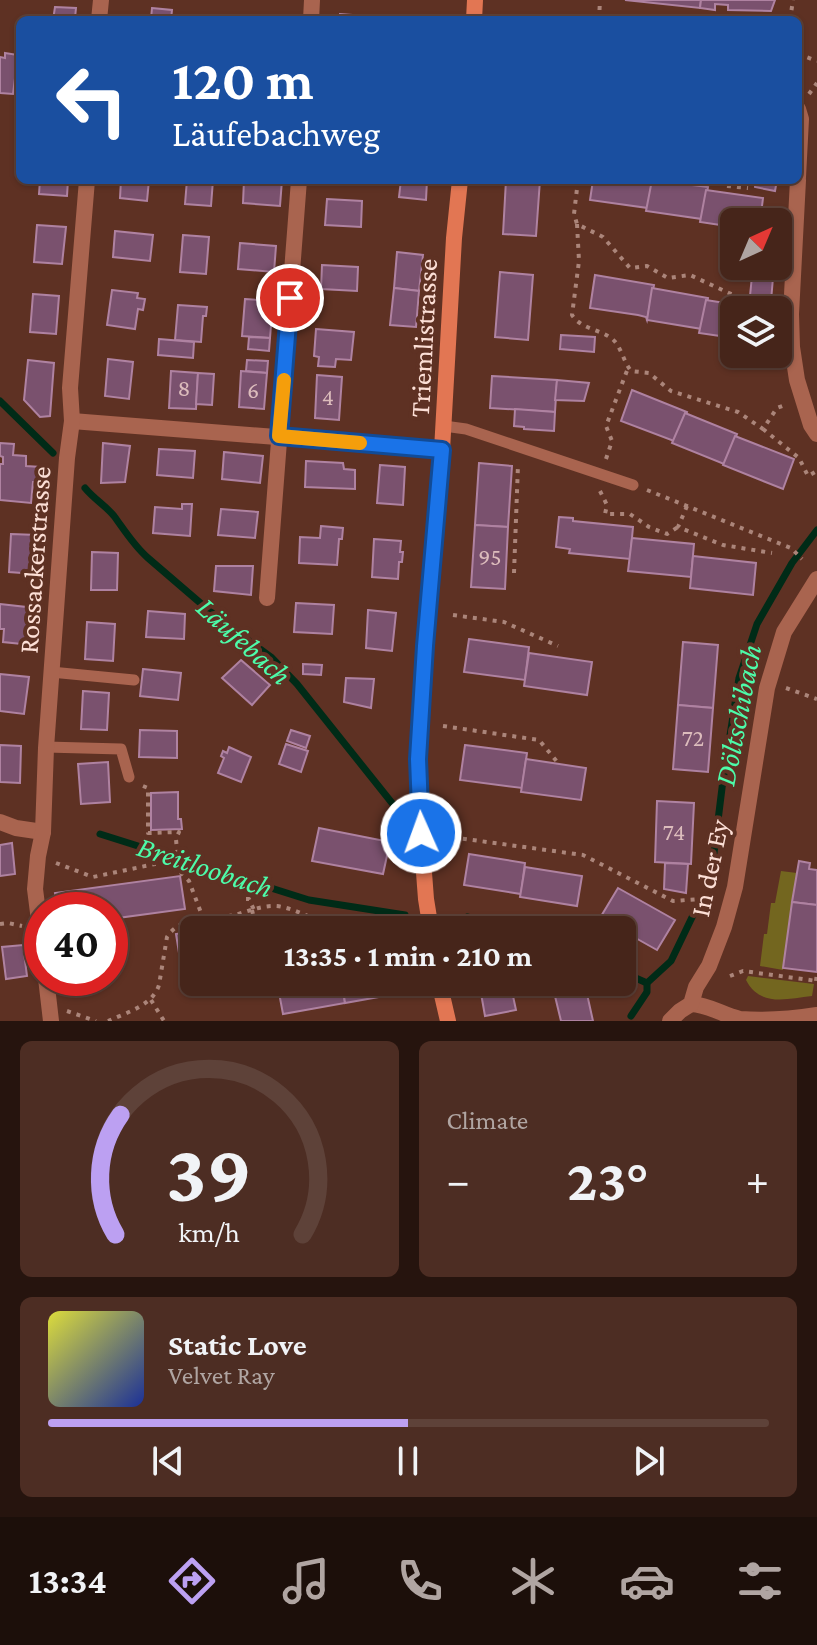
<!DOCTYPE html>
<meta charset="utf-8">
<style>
body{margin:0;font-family:"Crimson Pro",serif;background:#4d2d23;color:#f1f3f6;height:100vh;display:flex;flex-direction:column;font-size:30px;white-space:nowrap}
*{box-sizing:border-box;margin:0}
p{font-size:26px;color:#b0a5a2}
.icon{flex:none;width:44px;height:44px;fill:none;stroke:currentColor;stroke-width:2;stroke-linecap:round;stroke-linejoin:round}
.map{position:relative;height:1021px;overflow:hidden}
.sheet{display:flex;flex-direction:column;gap:20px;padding:20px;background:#26140e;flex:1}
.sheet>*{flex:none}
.hud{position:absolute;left:16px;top:16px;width:786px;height:168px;border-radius:12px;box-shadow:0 2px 6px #0004,0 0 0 2px #5e4239;background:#1a4fa0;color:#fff;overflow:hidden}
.needle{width:52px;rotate:44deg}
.buttons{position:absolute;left:720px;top:208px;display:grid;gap:16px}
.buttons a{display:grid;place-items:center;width:72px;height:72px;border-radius:12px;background:#46251a;box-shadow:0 2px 6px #0004,0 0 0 2px #5e4239;font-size:40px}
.speed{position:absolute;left:24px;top:892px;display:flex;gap:16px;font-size:40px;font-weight:700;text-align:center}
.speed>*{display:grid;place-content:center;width:104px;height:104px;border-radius:50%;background:#46251a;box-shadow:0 2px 6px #0004,0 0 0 2px #5e4239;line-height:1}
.speed .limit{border:12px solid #d22;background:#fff;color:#111}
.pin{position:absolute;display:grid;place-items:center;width:68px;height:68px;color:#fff;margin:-34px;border:4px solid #fff;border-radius:50%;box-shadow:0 2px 8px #0007}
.me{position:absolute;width:88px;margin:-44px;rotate:358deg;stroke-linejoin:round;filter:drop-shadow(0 0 6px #0008)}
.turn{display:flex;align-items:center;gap:28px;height:168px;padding:0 24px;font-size:36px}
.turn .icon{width:104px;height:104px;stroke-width:2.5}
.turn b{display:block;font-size:56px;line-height:68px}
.big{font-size:60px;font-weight:700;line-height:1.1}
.sheet .tile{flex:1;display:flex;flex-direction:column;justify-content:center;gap:12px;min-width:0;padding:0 28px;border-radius:12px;background:#4d2d23}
.sheet .dial{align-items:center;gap:0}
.dial svg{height:208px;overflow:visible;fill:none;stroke:#5e4239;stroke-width:7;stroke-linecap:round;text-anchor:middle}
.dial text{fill:#f1f3f6;stroke:none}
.song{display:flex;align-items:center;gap:24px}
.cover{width:96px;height:96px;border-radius:12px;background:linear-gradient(135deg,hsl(60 70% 55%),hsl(230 70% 35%))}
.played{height:8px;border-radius:4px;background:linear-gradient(90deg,#bca0f2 50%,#5e4239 50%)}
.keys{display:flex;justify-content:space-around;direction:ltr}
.heat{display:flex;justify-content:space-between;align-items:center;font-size:44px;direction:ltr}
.sheet .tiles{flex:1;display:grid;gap:20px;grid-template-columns:1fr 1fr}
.tile:last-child{grid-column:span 2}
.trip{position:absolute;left:180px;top:916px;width:456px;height:80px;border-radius:12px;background:#46251a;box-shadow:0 2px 6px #0004,0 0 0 2px #5e4239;font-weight:700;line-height:80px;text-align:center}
.tab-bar{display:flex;height:128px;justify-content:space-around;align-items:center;background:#1c0f0a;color:#b0a5a2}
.tab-bar .icon{width:56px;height:56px}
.tab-bar .active{color:#bca0f2}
.tab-bar b{font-size:36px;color:#f1f3f6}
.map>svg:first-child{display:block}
.green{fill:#73661f}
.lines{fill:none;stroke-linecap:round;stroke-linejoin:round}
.stream{stroke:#002b17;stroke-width:7}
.building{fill:#7a516e;stroke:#af82a1;stroke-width:2}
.path{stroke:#ab857a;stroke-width:4;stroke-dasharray:4 6;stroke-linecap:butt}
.lane{stroke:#a9644f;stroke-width:11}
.street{stroke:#a9644f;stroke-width:16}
.secondary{stroke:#e27653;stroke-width:16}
.route-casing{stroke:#114b97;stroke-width:20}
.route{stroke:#1a73e8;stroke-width:14}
.slow{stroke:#f59e0b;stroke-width:14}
.labels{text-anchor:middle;stroke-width:8;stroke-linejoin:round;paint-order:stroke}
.number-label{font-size:24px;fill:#dcbcbc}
.street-label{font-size:28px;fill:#fcdfd6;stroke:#5e3123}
.water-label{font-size:30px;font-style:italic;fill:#4dfba9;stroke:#5e3123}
</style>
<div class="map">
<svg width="817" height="1021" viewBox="0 0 817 1021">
<rect width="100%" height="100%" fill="#5e3123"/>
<g class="green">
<polygon points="781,871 797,873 783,970 760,966 764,934 767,934 771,903 775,903"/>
<path d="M748 976 814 984 812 996C786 999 760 1007 746 980Z"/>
</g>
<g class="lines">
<g class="stream">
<polyline points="0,401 53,453"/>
<path d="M85 488C94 499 106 506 114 516 125 531 134 546 148 558L219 619 271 657 297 684 392 803"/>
<polyline points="100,834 309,900 405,915"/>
<polyline points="712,869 723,780 739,678 757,624 792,563 817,530"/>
<polyline points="467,917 497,924 513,930"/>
<polyline points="622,972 647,983"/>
<polyline points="631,1016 647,992 647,983 671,961 696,909"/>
</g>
</g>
<g class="building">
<polygon points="625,0 701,0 700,8"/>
<polygon points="701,0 775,0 771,11 728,10 728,5 715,4 715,10 700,8"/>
<polygon points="55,7 76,8 75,18 80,20 53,20"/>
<polygon points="152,8 172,10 171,20 151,19"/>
<polygon points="340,14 377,17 377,20 340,20"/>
<polygon points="5,53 18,55 13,94 0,93 0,57 5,58"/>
<polygon points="40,180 68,180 67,196 39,194"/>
<polygon points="121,180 149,180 147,201 120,198"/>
<polygon points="187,180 213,180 211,206 185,204"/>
<polygon points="244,180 282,180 280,206 243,203"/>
<polygon points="401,180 427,180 426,200 399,197"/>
<polygon points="506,180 540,180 536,236 503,234"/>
<polygon points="593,180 652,180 648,208 590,200"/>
<polygon points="652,180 708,187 702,219 646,211"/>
<polygon points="755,180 777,180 775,191 755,187"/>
<polygon points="706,190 763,198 760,222 734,222 734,227 700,222"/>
<polygon points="327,199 362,201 361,227 325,225"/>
<polygon points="37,225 66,227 62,264 34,262"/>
<polygon points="115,231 153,235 150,261 113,257"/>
<polygon points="183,235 209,237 206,274 180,272"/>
<polygon points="240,243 276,246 274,272 238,269"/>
<polygon points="397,252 423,255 419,291 394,288"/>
<polygon points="322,265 358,267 357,291 321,289"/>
<polygon points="753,266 774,266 771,301 750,296"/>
<polygon points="500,272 533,275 528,340 495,337"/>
<polygon points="595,275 654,285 647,320 646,317 638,315 590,308"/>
<polygon points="394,288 419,291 416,327 390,325"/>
<polygon points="652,288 708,298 702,329 647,320"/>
<polygon points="112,290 138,293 137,298 145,299 143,310 138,309 135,329 107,325"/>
<polygon points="33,294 59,296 56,334 30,332"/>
<polygon points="245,299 273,301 270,338 242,336"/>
<polygon points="706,300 763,309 763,310 734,310 734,338 699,333"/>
<polygon points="178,305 207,307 206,316 203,316 201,342 175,340"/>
<polygon points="316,329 354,332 351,360 336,359 335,367 318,366 319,357 314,356"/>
<polygon points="561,335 595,337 594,352 560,349"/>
<polygon points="249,337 270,338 269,351 248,349"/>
<polygon points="159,339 194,342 193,358 158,355"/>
<polygon points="108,359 133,362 129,399 105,396"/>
<polygon points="28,360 54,363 50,416 40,417 24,400"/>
<polygon points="247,360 268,361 267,373 246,371"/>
<polygon points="171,371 198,373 196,409 169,408"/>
<polygon points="241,371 267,373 264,409 239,407"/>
<polygon points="198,373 214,374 212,405 196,404"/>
<polygon points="317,375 342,377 339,420 315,418"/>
<polygon points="492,376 557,380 555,412 490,408"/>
<polygon points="557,380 589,383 584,401 555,400"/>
<polygon points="632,390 687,412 674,441 621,421"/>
<polygon points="515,409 555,412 554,431 524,429 524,427 514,426"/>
<polygon points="685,413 737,434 724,464 672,443"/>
<polygon points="735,436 794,459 783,489 723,465"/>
<polygon points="0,443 14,444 13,455 26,456 26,466 41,467 40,482 33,482 31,503 0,500 0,464 3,464 3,457 0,456"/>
<polygon points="103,443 130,446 125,482 101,483"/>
<polygon points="159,449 195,451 193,478 157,475"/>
<polygon points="224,452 263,456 260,483 222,479"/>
<polygon points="306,461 343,463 344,469 355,470 355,489 305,487"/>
<polygon points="479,463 512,466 508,527 475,525"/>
<polygon points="380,465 405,467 403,505 377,503"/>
<polygon points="182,504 192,504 190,536 153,533 155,507 182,509"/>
<polygon points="221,509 258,512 255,538 218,535"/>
<polygon points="559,517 573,518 573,521 633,527 630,559 569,553 570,549 556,547"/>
<polygon points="475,525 508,527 505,589 471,587"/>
<polygon points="321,526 343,528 342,539 339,539 337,565 299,563 300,537 320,538"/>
<polygon points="11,534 37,535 35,574 9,572"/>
<polygon points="632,538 694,544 691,577 628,571"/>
<polygon points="374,539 401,541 400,552 403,552 402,562 399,562 398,579 372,577"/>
<polygon points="92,552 118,553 117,590 91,590"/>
<polygon points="693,556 756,563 753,595 690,588"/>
<polygon points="216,566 253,566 251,595 214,591"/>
<polygon points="296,603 334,605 332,634 294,632"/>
<polygon points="0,604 35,608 31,645 3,642 4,629 0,629"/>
<polygon points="368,610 396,613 392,651 366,648"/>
<polygon points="148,611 185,614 184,639 146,637"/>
<polygon points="87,622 115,624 113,661 85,659"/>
<polygon points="469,639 529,647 525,680 464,672"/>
<polygon points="683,642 718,645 713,708 678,705"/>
<polygon points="529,653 592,662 587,695 524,686"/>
<polygon points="241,660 270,685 252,705 222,678"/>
<polygon points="303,664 322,665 321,675 303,674"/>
<polygon points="143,669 181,673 178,700 140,696"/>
<polygon points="0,674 29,677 24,714 0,711"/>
<polygon points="346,678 374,679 371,708 344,702"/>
<polygon points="83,691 109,693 107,730 81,729"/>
<polygon points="678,705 713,708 708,772 673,769"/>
<polygon points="140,730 177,731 177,758 139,757"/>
<polygon points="291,730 310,736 306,748 287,741"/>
<polygon points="286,744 308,751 301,772 279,764"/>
<polygon points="0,745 21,746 20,783 0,782"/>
<polygon points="465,745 527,753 522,788 460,780"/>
<polygon points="229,747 251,757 241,782 218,773 224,758 221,756 223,751 227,753"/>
<polygon points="526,759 586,768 581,800 521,792"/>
<polygon points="108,762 110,802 81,804 78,764"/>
<polygon points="178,792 178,819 181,819 182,829 151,830 151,793"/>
<polygon points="657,801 694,803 691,864 655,862"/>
<polygon points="319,828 390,842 383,874 312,861"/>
<polygon points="12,843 15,874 0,876 0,845"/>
<polygon points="469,854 525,863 521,894 464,885"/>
<polygon points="799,861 810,863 809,869 817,870 817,905 792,902"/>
<polygon points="665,863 688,864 686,893 664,889"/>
<polygon points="525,867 582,876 577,906 520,897"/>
<polygon points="180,876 185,909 110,919 110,910 58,910 55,893"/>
<polygon points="618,888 675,920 657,950 600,918"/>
<polygon points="792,902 817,905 817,972 783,968"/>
<polygon points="285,920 286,930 233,930 232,926"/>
<polygon points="194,931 194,971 182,972 176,934"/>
<polygon points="23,945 27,976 6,979 2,947"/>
<polygon points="277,982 342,982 345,1003 283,1014"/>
<polygon points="342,982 405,982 407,992 345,1003"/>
<polygon points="479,982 510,982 516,1010 485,1016"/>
<polygon points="585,985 593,1021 561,1021 554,992"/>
</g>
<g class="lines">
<g class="path">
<polyline points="599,20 600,0"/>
<polyline points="790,20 793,0"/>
<polyline points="798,54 817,61"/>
<polyline points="809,94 817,83"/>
<polyline points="578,180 574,214 577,224 603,237 630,268 647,266 668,278 690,275 744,300"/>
<polyline points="719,180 727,186 748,188"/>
<path d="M577 224 579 261 572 315C581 329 599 329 611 338 621 345 623 361 631 371L649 373 671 391 738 412 763 429 777 408 785 405"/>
<polyline points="763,429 799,458 808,476 817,471"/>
<polyline points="606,459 612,441 606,426 628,368"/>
<polyline points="647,490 791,548 802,559"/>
<polyline points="600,491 607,505 605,514 630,514 649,527 667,534 678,527"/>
<polyline points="687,506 678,527 723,545 772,553"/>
<polyline points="514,573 518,465"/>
<polyline points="453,615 504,622 558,646"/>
<polyline points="786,688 817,699"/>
<polyline points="443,726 539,740 559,764"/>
<polyline points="143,786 148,788 148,833 179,832 176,839 177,851 174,868"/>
<polyline points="443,836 583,855 673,901 713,898"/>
<polyline points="56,863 93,877 155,864 164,865 179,871 189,881 203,918 205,930"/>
<polyline points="246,899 249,899 254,910"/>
<polyline points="252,910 255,923"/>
<polyline points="0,924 8,923 22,926"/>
<polyline points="730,976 743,971 817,981"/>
<polyline points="816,981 817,973"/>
<polyline points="151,1000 164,1021"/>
<polyline points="67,1011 96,1021"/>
<path d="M108 1021C126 1013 153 1005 159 985L167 937C182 914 212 920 235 915 249 911 263 905 277 906 292 908 304 915 318 920 339 927 363 928 385 930"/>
</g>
<g class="lane">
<polyline points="444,426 466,429 633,485"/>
<polyline points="51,672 134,680"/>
<polyline points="46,747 121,749 129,777"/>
</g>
<g class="street">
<polyline points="99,20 101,0"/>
<polyline points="311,20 312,0"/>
<polyline points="798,109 801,119 798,177"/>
<polyline points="798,180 791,314 792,347 797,380 811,425 817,434"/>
<polyline points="72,421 442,450"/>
<polyline points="267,598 299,180"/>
<polyline points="0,822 16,828 43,832"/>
<polyline points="42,944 35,889 38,856 43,832 46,748 67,458 72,421 70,388 87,180"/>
<polyline points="46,978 51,1021"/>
<path d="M691 1004C710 1005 722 1015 740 1019 765 1021 792 1019 817 1015"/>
<polyline points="670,1021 680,1011 691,1004 696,987 709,966 724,927 735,887 767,688 784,632 817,579"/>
</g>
<g class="secondary">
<polyline points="474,20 475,0"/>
<polyline points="431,930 426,899 421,833 418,759 425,646 442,450 454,238 460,180"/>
<polyline points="439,982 448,1021"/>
</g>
</g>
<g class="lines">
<defs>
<polyline id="route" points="290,298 279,436 442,450 425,646 418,759 421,833"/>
</defs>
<use href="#route" class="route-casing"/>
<use href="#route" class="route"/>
<polyline class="slow" points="284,380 279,436 360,443"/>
</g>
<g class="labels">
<g class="number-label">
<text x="184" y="396">8</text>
<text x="253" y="398">6</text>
<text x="328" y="405">4</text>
<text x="490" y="565">95</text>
<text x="693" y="746">72</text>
<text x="674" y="840">74</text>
</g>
<g class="street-label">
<text transform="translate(423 338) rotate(-87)" y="10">Triemlistrasse</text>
<text transform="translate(34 560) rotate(-86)" y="10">Rossackerstrasse</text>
<text transform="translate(709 868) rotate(-78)" y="10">In der Ey</text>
</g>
<g class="water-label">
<text transform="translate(244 641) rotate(42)" y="10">Läufebach</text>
<text transform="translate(738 715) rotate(-79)" y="10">Döltschibach</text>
<text transform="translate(205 867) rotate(18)" y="10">Breitloobach</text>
</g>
</g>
</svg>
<div class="buttons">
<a><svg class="needle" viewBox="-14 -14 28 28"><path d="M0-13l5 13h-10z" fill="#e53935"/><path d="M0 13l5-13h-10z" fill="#b0a5a2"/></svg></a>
<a><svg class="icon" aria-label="layers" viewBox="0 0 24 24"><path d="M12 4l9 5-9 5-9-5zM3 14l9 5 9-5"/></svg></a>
</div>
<div class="speed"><div class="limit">40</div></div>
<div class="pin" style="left:290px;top:298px;background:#d93025"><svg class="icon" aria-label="arrive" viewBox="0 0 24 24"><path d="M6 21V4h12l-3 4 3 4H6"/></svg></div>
<svg class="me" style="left:421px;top:833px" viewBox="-20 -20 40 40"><circle r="17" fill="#1a73e8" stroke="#fff" stroke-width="3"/><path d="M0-11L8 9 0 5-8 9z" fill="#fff"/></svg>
<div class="trip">13:35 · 1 min · 210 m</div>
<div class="hud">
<div class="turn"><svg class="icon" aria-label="left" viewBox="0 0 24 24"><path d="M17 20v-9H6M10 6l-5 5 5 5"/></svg><div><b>120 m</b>Läufebachweg</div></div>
</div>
</div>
<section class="sheet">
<div class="tiles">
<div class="tile dial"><svg viewBox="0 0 100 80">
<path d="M14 69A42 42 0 1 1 86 69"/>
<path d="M14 69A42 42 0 0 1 16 23" stroke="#bca0f2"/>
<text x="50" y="56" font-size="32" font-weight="700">39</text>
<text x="50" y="72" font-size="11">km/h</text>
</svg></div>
<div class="tile"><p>Climate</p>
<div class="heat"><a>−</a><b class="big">23°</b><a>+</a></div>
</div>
<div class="tile">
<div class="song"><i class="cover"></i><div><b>Static Love</b><p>Velvet Ray</p></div></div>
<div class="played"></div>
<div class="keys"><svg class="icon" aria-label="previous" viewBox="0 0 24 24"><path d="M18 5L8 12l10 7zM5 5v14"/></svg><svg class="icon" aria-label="pause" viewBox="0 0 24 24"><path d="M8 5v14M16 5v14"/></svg><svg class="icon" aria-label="next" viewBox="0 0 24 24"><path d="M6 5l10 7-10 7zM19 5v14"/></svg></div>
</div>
</div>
</section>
<nav class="tab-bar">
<b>13:34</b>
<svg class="icon active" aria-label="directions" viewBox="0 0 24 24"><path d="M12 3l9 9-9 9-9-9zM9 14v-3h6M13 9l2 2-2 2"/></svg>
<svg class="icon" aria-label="music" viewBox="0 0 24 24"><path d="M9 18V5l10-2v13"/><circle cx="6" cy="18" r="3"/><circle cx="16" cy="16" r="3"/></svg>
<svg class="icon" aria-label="phone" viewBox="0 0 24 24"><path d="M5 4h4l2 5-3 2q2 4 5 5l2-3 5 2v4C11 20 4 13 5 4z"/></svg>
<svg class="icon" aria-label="climate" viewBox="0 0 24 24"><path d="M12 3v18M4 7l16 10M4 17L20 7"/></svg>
<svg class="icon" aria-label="car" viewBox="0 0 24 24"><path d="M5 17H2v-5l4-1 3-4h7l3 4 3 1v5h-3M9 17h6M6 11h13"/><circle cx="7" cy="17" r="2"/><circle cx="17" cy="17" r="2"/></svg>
<svg class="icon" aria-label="filters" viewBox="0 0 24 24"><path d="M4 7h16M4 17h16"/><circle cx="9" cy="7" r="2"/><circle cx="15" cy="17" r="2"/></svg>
</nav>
